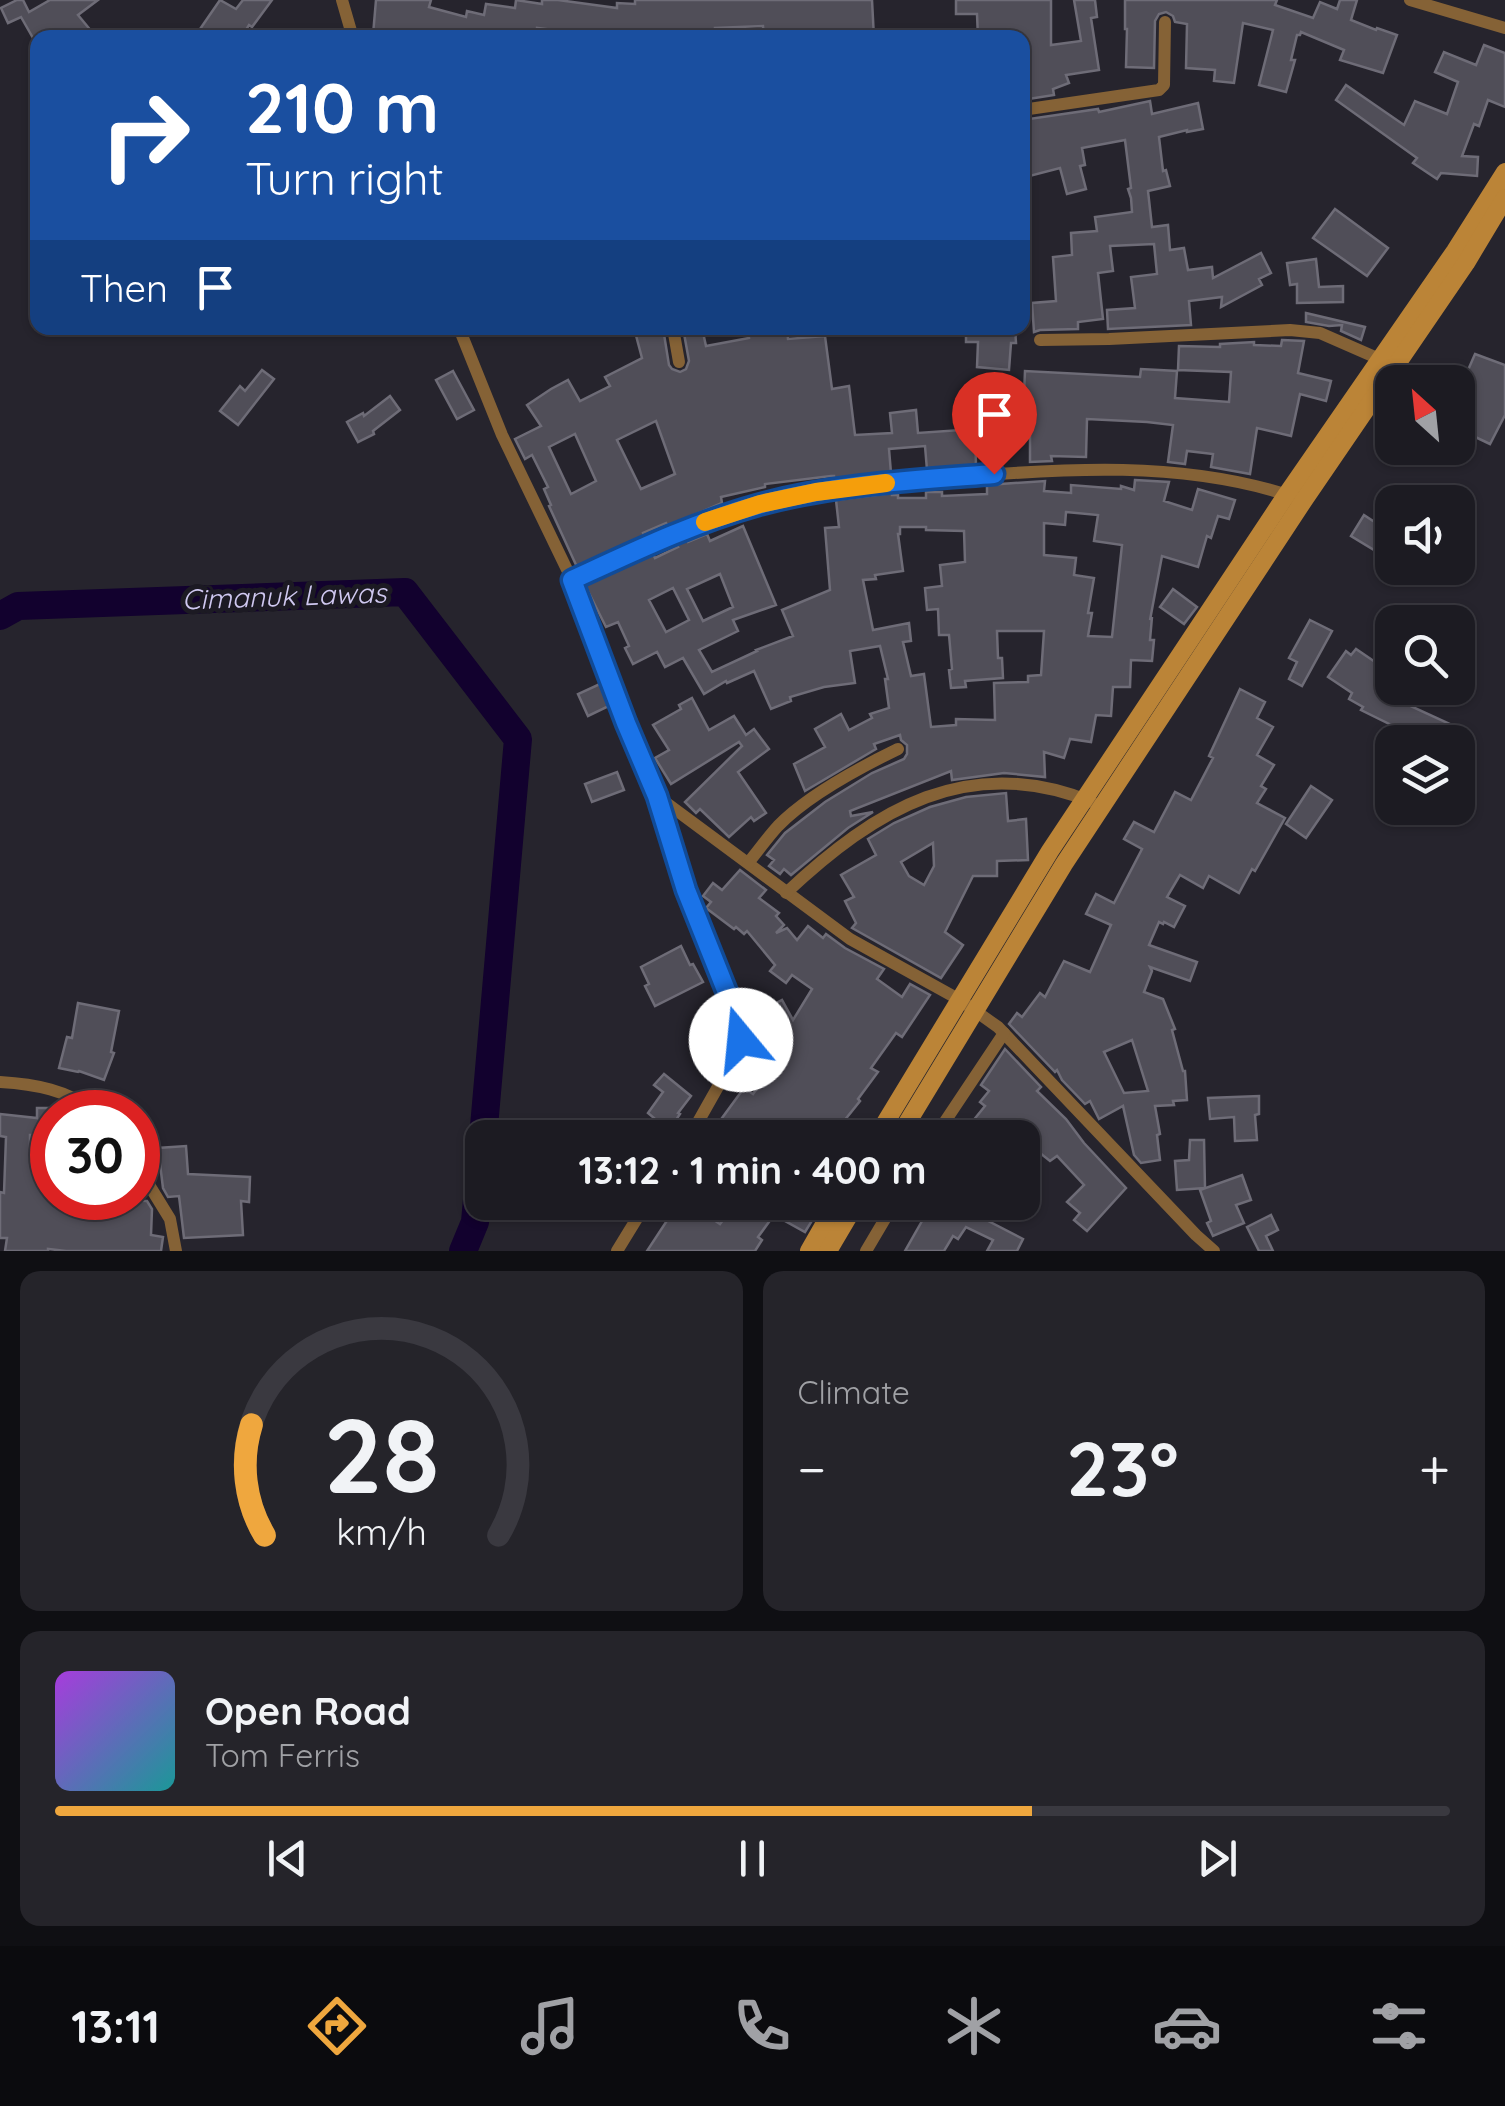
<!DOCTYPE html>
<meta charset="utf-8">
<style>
body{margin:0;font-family:Quicksand,sans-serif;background:#25242a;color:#f1f3f6;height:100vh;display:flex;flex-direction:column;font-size:38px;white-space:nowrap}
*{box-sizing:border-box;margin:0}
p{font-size:32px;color:#a0a1a5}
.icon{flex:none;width:55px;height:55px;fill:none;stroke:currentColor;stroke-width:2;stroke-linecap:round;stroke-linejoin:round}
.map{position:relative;height:1251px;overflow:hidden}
.side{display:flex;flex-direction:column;gap:20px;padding:20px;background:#0f0f13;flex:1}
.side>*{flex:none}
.top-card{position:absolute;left:30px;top:30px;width:1000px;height:305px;border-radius:20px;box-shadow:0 2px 8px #0004,0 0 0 2px #3a3940;background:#1a4fa0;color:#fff;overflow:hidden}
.needle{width:65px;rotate:333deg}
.tools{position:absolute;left:1375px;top:365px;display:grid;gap:20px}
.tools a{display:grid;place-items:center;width:100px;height:100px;border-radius:20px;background:#1c1b22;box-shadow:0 2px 8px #0004,0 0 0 2px #3a3940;font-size:50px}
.speed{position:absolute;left:30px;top:1090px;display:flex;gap:20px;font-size:50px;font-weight:700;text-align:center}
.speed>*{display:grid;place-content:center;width:130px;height:130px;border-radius:50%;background:#1c1b22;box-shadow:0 2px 8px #0004,0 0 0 2px #3a3940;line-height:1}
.speed .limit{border:15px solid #d22;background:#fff;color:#111}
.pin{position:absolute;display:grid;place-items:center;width:85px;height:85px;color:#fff;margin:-102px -42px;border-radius:50% 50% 50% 0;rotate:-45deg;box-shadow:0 0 10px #0007}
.pin .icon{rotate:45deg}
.me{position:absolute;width:110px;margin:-55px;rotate:343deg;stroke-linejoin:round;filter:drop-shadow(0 0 8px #0008)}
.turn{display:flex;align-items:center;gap:35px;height:210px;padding:0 50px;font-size:45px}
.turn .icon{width:130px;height:130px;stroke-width:2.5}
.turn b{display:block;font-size:70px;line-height:85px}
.then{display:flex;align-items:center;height:95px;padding:0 50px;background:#0003;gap:20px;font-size:38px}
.big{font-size:75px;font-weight:800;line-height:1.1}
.side .tile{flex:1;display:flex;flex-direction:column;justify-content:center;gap:15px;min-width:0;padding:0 35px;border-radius:20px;background:#25242a}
.side .dial{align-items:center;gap:0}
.dial svg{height:260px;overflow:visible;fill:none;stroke:#3a3940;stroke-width:7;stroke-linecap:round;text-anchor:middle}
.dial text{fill:#f1f3f6;stroke:none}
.song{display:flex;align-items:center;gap:30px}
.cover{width:120px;height:120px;border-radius:15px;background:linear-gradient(135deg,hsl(280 70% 55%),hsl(180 70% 35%))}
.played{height:10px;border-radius:5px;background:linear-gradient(90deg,#efa73e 70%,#3a3940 70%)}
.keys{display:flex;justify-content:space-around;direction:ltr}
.heat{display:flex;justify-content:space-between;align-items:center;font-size:55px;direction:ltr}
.side .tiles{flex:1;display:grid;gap:20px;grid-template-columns:1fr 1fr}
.tile:last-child{grid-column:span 2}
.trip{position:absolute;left:465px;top:1120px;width:575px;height:100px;border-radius:20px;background:#1c1b22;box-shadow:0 2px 8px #0004,0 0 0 2px #3a3940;font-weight:800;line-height:100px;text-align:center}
.dock{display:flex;height:160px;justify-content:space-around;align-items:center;background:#0b0b0e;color:#a0a1a5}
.dock .icon{width:70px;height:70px}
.dock .selected{color:#efa73e}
.dock b{font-size:45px;color:#f1f3f6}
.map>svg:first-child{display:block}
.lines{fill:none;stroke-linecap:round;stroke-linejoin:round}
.river{stroke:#12012e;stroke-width:28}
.building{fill:#504e58;stroke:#6e6c77;stroke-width:2.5;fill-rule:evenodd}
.minor{stroke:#856236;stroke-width:12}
.secondary{stroke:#bb8437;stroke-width:18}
.route-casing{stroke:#114b97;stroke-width:25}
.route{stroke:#1a73e8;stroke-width:18}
.slow{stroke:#f59e0b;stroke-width:18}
.labels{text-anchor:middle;stroke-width:10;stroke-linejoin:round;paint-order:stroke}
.water-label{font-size:28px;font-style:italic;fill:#cfc8f0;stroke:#1c1a23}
</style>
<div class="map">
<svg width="1505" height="1251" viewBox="0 0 1505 1251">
<rect width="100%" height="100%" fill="#26242d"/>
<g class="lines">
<g class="river">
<polyline points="0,616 18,606 405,592 518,739 483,1138"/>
<polyline points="463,1251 475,1222 482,1143"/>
</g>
</g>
<g class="building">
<polygon points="17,0 23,0 29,12 50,0 98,0 78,15 97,38 33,38 21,17 8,23 1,8"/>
<polygon points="220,0 236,9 243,0 272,0 252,27 249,25 241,38 225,38 215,31 211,38 206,38 198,32"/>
<polygon points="376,0 431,0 429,7 466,17 467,11 484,15 486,4 515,8 516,0 542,4 542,0 558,0 617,8 617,3 635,4 635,0 872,0 874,38 764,38 763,26 715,28 715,38 618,38 618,35 591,33 591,38 577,38 578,33 537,28 536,38 395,38 373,35"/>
<polygon points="956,0 1051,0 1051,45 1081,41 1074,0 1095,0 1097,17 1091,18 1099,70 1066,75 1069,83 1053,89 1054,95 1022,100 1022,38 978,38 977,14 956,14"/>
<polygon points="1125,0 1277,0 1275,5 1313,18 1320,2 1337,9 1340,0 1357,0 1351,20 1376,30 1377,28 1397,35 1383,73 1340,60 1344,50 1301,32 1300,35 1297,35 1291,60 1295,60 1286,92 1259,85 1273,30 1243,23 1234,83 1214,81 1215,70 1186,68 1187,24 1175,22 1173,16 1166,12 1159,14 1155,21 1154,68 1126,67 1127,29 1125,29"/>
<polygon points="1484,45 1505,53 1505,107 1488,100 1479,126 1474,124 1462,156 1478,157 1477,176 1441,173 1437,179 1413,163 1417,158 1336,100 1346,85 1404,125 1415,101 1447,114 1458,82 1435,72 1444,52 1476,65"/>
<polygon points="1150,101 1152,114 1198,103 1203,129 1187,132 1187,130 1159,137 1163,171 1166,170 1170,186 1148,191 1152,227 1168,225 1170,250 1184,248 1188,270 1212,267 1213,278 1261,253 1271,273 1259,279 1262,285 1221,307 1222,297 1189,301 1191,325 1108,329 1107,310 1135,308 1131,277 1157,274 1154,244 1110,246 1113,271 1098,273 1103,319 1078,322 1078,329 1040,330 1034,332 1032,303 1056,301 1053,257 1072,255 1071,233 1097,231 1095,217 1132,212 1131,198 1128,189 1131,188 1125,140 1082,148 1085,165 1080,166 1086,189 1067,194 1060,168 1022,178 1022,120 1098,109 1099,112"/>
<polygon points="1335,209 1388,248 1367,276 1313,238"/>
<polygon points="1316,259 1319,287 1343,286 1343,302 1297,303 1297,284 1290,285 1287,263"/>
<polygon points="1306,313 1365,327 1361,340 1341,331 1342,325 1329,326 1306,322"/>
<path d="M634 328H663L669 365 672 369 680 372 686 369 689 361 683 328H702L706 346 749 338 748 329 764 328H787L788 339 825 336 832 389 849 386 855 435 892 433 890 413 916 410 918 433 975 429 976 466 927 470 925 446 889 449 891 473 834 480V476H831L765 484V487L721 497 722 503 668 526 666 523 643 533 644 536 577 567 549 506 551 505 544 489 548 487 532 455 525 459 515 439 541 426 527 405 551 389 568 380 580 401 610 386 605 377 642 358ZM656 421 675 474 641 489 617 440ZM575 434 596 481 571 494 549 447Z"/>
<polygon points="966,328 986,328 986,331 1015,328 1016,343 1011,343 1009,370 977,367 978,342 966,342"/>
<polygon points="1282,340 1304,341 1298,373 1331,381 1326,401 1300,394 1291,436 1257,428 1250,474 1211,467 1213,454 1187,451 1185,464 1168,462 1173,425 1147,422 1087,419 1086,457 1051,456 1052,461 1030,462 1030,394 1024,394 1025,371 1140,377 1141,369 1177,371 1175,398 1229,402 1231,372 1178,370 1179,346 1220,347 1220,344 1254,342 1254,345 1281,346"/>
<polygon points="1475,354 1505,365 1505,415 1490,444 1469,434 1467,439 1458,434 1458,393"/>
<polygon points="262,370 274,379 238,425 220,411 240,386 245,391"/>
<polygon points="453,371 474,410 457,419 436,380"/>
<polygon points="390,396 400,410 373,431 374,434 358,442 347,422 363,413 364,416"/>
<path d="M1135 480 1169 482 1164 501 1192 510 1198 489 1235 500 1229 519 1218 516 1211 538 1207 536 1198 567 1162 556 1150 620 1152 617 1150 640H1154L1152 661 1131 660 1130 687H1113L1111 716 1096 715 1091 742 1070 739 1064 758 1044 752 1045 777 1004 773 952 780 951 771 850 811 851 816 873 812 848 828 791 875 784 869 780 874 769 866 774 860 767 855 785 833 825 802 872 773 904 759 907 754V745L901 740 900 735 874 744 876 749 805 791 794 764 825 747 815 729 841 714 849 730 872 718 870 714 889 708 885 679H888L880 646 850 651 855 683 824 687 790 697 791 701 771 709 754 671 727 683 726 681 704 694 683 658 665 667 657 652 633 664 625 648 629 646 618 622 606 627 585 585 653 554 655 558 678 547 676 544 687 540 688 542 707 534 710 541 743 526 776 605 733 620 738 631 699 650 712 672 757 651 756 650 793 636 782 610 830 590 825 528 839 527 836 500 892 493V495H898V498H926V492H942V496L987 494V485L1045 481 1044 491 1071 493V485L1121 489V486L1134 490ZM1066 512 1098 515 1094 541 1122 545 1112 637 1088 636 1092 613H1088L1094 578 1074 575 1076 558 1044 555V523L1065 525ZM900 527H926V530L964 531 965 562 940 565 942 586 925 588 927 610 938 609 939 635H949L952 669 949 670 951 688 966 687 965 681 1003 678 1002 658H998L997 631H1044L1041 675 1028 676V682L994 683 995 720 956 719V725L931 727 924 674 911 676 903 642 911 641 909 623 873 630 863 580 876 579 875 575 903 571 898 534H900ZM720 574 733 607 703 621 687 589ZM673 588 689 620 666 632 649 600Z"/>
<polygon points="1364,515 1379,525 1376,530 1389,539 1379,553 1351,536"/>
<polygon points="1173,589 1197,607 1184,624 1160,607"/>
<polygon points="1310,620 1332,631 1302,686 1289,679 1297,662 1289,658"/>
<polygon points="1392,646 1392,688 1399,688 1393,698 1450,724 1441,742 1426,742 1361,710 1363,707 1349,699 1352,693 1328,677 1346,651 1351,655 1356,649 1381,666"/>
<polygon points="600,684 609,706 588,716 578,694"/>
<path d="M1240 689 1265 702 1257 718 1273 727 1257 755 1274 765 1261 786 1266 789 1257 803 1285 818 1255 871 1252 869 1239 893 1209 876 1203 888 1180 875 1167 897 1185 906 1174 927 1164 922 1163 924 1159 922 1149 945 1197 962 1190 981 1150 967 1152 971 1144 992 1163 999 1175 1029 1172 1030 1183 1071H1185L1187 1100 1173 1101 1174 1105 1155 1106 1160 1134 1157 1135 1160 1160 1141 1163 1134 1155 1123 1106 1099 1119 1090 1101 1085 1104 1062 1080 1057 1070 1055 1072 1009 1024 1017 1013 1022 1017 1040 993 1045 997 1064 961 1090 972 1111 925 1086 914 1096 894 1114 903 1142 849 1124 839 1134 822 1154 832 1175 792 1191 800 1213 758 1209 756ZM1132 1040 1148 1091 1124 1093 1104 1052Z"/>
<polygon points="692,698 709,730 734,716 746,735 754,729 769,749 738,772 766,813 754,821 751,817 729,837 700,809 696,813 685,802 742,746 739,742 671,784 655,758 669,750 653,725 681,709 679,705"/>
<polygon points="617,772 624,790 592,802 585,784"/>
<polygon points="1311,786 1332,800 1306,838 1286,824"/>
<path d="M1006 793 1008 821 1026 819 1028 860 997 861V876H973L945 932 963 945 941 978 852 928 856 923 845 901 854 897 841 875 876 855 868 839 894 823 930 807 966 797ZM933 843 934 866 924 885 909 876 901 862Z"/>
<polygon points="740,870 766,890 759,898 779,913 776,916 784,925 776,933 787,928 797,940 808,926 823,938 826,934 845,948 884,969 877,979 902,997 910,984 930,995 902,1037 896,1033 871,1068 878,1072 858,1099 860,1101 840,1126 845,1129 839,1138 715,1138 719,1132 714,1129 744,1088 753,1094 773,1067 754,1054 768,1034 756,1014 782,1000 793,1020 812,989 792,975 786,983 770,971 775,965 747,931 744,934 736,927 734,929 706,908 711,902 703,896 713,883 722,890"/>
<polygon points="681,946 690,965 693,964 703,982 655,1006 645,986 649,984 641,967"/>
<polygon points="78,1003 119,1011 111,1052 114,1053 104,1080 79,1071 78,1072 59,1068 67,1037 72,1038"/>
<polygon points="1005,1049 1041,1087 1037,1091 1066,1119 1084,1143 1126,1188 1087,1231 1074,1220 1080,1213 1067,1202 1084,1185 1057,1156 1050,1161 1035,1149 1022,1164 1022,1138 991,1138 972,1122 985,1106 980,1102 989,1091 981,1085"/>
<polygon points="664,1074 691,1096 678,1113 680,1114 664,1138 642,1138 654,1118 648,1113 663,1092 654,1085"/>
<polygon points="1259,1096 1259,1114 1255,1115 1257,1140 1235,1141 1234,1117 1210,1119 1208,1098"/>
<polygon points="37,1108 52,1108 52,1135 30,1135 30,1159 31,1163 52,1160 52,1198 71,1198 71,1201 120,1205 120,1200 147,1201 152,1209 151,1235 163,1237 161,1251 66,1251 48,1249 48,1251 5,1251 7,1238 0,1238 0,1192 4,1193 6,1137 0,1136 0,1114 37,1118"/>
<polygon points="1190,1140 1204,1140 1205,1188 1177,1190 1175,1161 1189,1160"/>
<polygon points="186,1146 188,1174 250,1177 249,1202 241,1201 243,1235 184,1238 179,1196 168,1197 163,1188 158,1148"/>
<polygon points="1242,1175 1251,1200 1236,1205 1244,1223 1213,1236 1207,1223 1211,1221 1200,1190"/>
<polygon points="683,1202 687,1202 720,1224 727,1215 732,1219 744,1202 807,1202 801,1212 813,1219 805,1232 774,1215 758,1237 762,1240 755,1251 647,1251 670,1216 673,1218"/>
<polygon points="928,1202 961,1202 973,1209 971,1212 1023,1239 1017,1251 987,1251 993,1240 966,1227 958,1239 953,1236 944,1251 905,1251 922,1221 919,1218"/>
<polygon points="1271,1215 1278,1230 1266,1236 1273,1251 1259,1251 1247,1227"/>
</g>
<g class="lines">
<g class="minor">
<polyline points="342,0 353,38"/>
<polyline points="1410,0 1505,28"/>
<polyline points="1022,110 1159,90 1164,85 1165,22"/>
<polyline points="459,328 502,435 572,580 626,723 657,796 850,939 960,1000 998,1027 1196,1235 1214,1251"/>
<polyline points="673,328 679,362"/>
<polyline points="1040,340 1109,339 1290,330 1320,333 1384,361"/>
<path d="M572 580C634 552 695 521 762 504 823 489 886 483 949 478 1063 468 1184 460 1294 497"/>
<polyline points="658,798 686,889 740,1025 741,1040 737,1053 689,1138"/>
<path d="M748 863C758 851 767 838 778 826 807 796 861 767 898 749"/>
<path d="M786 893C875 809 969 752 1092 802"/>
<path d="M0 1082C34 1084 69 1090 95 1112"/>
<polyline points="908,1122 933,1138"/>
<polyline points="934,1138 1004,1033"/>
<polyline points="138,1167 170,1219 176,1251"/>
<polyline points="617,1251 647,1202"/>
<polyline points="866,1251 895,1202"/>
</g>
<g class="secondary">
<polyline points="876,1138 1050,851 1287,494 1455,251 1505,172"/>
<polyline points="898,1138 1064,864 1304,500 1466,263 1505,198"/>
<polyline points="809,1251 837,1202"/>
<polyline points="828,1251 857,1202"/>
</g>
</g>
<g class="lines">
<defs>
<path id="route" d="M741 1040 740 1025 686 890 657 796 626 723 572 580C633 552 693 523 758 505 834 484 916 480 994 474"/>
</defs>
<use href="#route" class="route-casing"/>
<use href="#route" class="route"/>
<polyline class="slow" points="705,522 760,504 816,492 886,483"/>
</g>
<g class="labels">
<g class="water-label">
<text transform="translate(284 596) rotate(-2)" y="10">Cimanuk Lawas</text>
</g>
</g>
</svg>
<div class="tools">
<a><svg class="needle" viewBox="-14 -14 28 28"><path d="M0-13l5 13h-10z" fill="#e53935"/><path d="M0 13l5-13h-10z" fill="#a0a1a5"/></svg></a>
<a><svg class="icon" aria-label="sound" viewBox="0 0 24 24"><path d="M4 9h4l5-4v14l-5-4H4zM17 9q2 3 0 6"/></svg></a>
<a><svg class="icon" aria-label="search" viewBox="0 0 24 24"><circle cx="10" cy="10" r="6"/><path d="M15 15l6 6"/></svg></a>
<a><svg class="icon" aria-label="layers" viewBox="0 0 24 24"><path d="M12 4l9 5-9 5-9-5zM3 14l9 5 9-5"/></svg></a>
</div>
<div class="speed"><div class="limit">30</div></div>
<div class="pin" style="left:994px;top:474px;background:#d93025"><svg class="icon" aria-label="arrive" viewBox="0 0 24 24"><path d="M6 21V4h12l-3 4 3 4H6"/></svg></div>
<svg class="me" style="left:741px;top:1040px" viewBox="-20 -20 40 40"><circle r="19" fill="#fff"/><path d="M0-13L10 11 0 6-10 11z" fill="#1a73e8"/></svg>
<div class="trip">13:12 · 1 min · 400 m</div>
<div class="top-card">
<div class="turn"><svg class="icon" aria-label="right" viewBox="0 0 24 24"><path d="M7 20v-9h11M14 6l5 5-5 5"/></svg><div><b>210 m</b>Turn right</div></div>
<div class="then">Then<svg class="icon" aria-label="arrive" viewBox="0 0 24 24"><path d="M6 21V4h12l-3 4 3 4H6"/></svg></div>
</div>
</div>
<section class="side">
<div class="tiles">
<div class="tile dial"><svg viewBox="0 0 100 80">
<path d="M14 69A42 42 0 1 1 86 69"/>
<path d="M14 69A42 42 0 0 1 10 35" stroke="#efa73e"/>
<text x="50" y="56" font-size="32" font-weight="700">28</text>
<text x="50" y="72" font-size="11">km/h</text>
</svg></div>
<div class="tile"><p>Climate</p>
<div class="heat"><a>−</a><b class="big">23°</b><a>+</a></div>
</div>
<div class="tile">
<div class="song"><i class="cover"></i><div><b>Open Road</b><p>Tom Ferris</p></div></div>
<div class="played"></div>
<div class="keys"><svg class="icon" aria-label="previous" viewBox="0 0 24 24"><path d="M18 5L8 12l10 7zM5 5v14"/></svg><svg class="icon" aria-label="pause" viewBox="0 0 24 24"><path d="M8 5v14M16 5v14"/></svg><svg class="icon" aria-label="next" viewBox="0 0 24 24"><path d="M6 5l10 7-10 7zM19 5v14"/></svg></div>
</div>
</div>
</section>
<nav class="dock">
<b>13:11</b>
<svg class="icon selected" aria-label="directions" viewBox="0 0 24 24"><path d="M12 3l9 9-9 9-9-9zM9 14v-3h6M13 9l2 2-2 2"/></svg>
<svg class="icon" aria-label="music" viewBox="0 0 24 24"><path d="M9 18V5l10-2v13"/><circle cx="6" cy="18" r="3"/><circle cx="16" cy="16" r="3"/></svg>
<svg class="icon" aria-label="phone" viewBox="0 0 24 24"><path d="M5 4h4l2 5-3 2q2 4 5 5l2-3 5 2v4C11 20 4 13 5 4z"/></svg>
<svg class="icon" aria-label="climate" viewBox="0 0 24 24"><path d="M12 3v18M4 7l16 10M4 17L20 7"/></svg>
<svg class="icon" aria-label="car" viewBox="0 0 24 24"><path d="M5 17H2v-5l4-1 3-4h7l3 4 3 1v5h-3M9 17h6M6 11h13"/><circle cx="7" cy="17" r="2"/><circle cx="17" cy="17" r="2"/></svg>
<svg class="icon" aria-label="filters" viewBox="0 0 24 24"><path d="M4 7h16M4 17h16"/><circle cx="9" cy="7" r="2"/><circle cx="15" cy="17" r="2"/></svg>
</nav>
